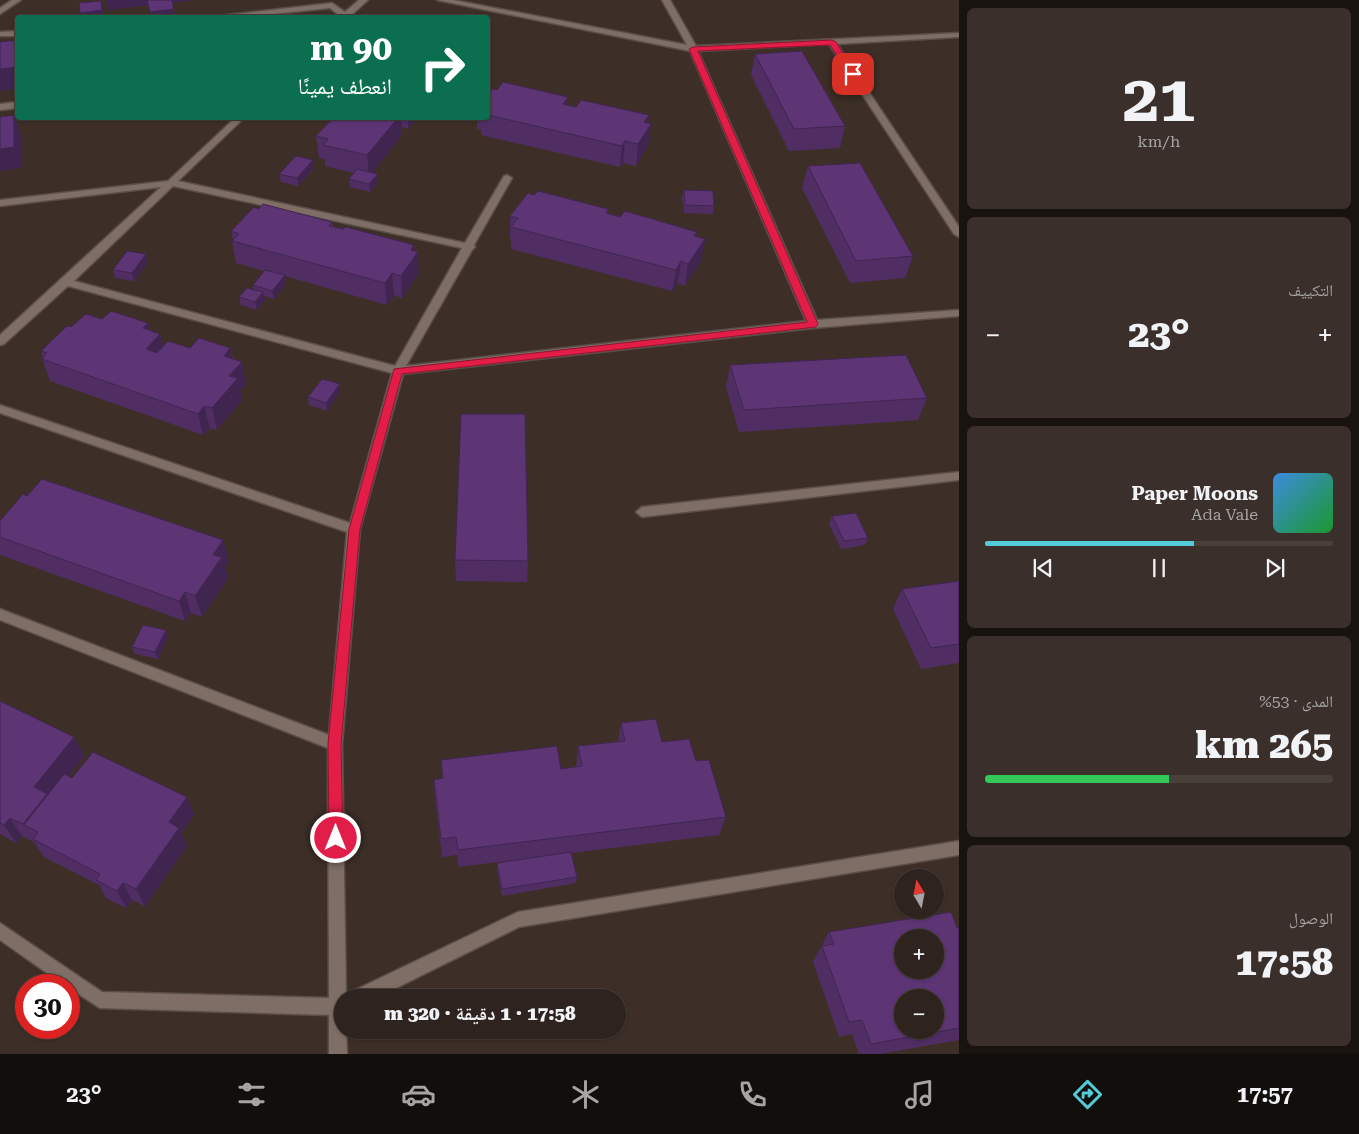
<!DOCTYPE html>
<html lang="ar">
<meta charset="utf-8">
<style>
body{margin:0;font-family:"Roboto Serif","Noto Naskh Arabic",serif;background:#3a2f2b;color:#f1f3f6;direction:rtl;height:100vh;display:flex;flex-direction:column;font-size:19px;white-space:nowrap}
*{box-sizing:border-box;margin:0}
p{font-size:16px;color:#a7a4a4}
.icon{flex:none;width:28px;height:28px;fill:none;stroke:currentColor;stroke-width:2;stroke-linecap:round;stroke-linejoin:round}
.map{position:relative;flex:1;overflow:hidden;direction:ltr}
.side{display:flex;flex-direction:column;gap:8px;padding:8px;background:#191310;width:400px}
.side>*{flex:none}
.banner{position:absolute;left:15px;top:15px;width:475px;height:105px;border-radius:5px;box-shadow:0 1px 4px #0004,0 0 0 1px #49403c;direction:rtl;background:#0b6e4f;color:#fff;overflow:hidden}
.needle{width:32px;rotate:350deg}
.buttons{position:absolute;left:894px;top:869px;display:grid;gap:10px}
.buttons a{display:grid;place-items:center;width:50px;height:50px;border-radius:50%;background:#2e231e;box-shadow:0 1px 4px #0004,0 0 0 1px #49403c;font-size:25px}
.speed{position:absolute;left:15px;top:974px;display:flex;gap:10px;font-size:25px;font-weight:700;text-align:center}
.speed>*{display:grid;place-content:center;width:65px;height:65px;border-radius:50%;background:#2e231e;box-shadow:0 1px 4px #0004,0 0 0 1px #49403c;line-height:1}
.speed .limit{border:8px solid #d22;background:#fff;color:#111}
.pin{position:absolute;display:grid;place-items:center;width:42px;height:42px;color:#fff;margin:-21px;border-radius:10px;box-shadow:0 2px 8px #0006}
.me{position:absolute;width:55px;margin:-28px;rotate:0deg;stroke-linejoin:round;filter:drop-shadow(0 0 4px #0008)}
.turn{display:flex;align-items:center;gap:18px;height:105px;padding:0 15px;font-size:22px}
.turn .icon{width:65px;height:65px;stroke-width:2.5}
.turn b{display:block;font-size:35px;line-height:42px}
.big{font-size:38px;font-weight:800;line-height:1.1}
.side .widget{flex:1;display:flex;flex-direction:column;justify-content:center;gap:8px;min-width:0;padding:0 18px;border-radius:8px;background:#3a2f2b}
.side .dial{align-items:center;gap:0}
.dial b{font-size:65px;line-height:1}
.song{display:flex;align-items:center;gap:15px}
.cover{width:60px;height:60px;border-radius:8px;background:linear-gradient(135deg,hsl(210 70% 55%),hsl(130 70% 35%))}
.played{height:5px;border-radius:2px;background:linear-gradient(90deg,#52ccd6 60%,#49403c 60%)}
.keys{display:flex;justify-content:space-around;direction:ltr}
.heat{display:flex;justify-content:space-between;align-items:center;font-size:28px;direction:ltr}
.charge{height:8px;border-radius:4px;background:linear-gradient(90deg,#34c759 53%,#49403c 0)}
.trip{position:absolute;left:334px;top:989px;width:292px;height:50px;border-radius:25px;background:#2e231e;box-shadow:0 1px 4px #0004,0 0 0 1px #49403c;font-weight:800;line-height:50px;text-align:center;direction:rtl}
.menu{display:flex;height:80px;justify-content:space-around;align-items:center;background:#120e0c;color:#a7a4a4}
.menu .icon{width:35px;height:35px}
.menu .selected{color:#52ccd6}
.menu b{font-size:22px;color:#f1f3f6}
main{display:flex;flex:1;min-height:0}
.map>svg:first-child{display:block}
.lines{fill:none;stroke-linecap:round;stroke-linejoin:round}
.minor-casing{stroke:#5a4e48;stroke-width:3}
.minor{fill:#7e6e66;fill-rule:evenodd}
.wall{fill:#502e64}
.shaded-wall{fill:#412551}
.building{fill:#5d3574;stroke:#412551;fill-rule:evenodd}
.route{fill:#e11d48;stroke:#92132f}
</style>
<main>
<section class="side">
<div class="widget dial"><b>21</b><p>km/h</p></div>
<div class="widget"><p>التكييف</p>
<div class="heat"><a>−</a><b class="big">23°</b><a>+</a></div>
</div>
<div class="widget">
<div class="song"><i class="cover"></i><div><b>Paper Moons</b><p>Ada Vale</p></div></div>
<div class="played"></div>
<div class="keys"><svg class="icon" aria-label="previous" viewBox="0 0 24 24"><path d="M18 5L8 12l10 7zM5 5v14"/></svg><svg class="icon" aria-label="pause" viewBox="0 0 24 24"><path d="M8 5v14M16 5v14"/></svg><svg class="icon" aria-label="next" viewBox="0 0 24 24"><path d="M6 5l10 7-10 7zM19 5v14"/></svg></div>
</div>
<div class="widget"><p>المدى · 53%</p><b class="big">265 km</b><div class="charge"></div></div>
<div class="widget"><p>الوصول</p><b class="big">17:58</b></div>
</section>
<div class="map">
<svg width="959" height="1054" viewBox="0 0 959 1054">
<rect width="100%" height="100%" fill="#3d2f28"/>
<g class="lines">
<defs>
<g id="minor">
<polygon points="12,0 21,0 0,14 0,8"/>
<polygon points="359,0 368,0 348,18 339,18 340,16 330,8 234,18 201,18 332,3 345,12"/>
<path d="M437 0H453L687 45 662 0H670L696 46 959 33V37L837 44 959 227V237L954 234 829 44 698 51 817 320 959 310V316L813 328 403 374 360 529 342 744 346 998H342V1030H346L347 1054H329V1015L100 1008 69 988V985H64L0 940V923L102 992 329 998 328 748 0 620V609L329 735 347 532 0 413V405L350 523 392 373 68 286 4 344 0 345V335L161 187 0 206V200L168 181 235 118H244L178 181 465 243 504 176 507 175 512 178 474 245 475 247 472 250 406 366 806 321 690 51ZM173 186 462 248 395 366 74 281Z"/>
<polygon points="18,31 18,36 0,36 0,32"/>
<polygon points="18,102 18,108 0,110 0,104"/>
<polygon points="959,472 959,480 642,517 636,512 642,507"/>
<polygon points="959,841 959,855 519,927 376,998 349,998 351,992 518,912"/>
</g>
</defs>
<use href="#minor" class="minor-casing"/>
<use href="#minor" class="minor"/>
</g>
<g class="wall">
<polygon points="755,54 845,126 840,148 789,151 751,75"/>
<polygon points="497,90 568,97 568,105 651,124 648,145 636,166 623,163 620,167 481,135 481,130 477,129 477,118 488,118 488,95"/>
<polygon points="333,118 417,118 408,129 402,127 402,135 372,173 378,174 378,182 370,192 350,187 349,179 354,173 325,166 325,159 319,158 316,136"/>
<polygon points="808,166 913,256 905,278 850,283 802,188"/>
<polygon points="314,168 298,186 281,182 279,174"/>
<polygon points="684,190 714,206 713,214 684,213 682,198"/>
<polygon points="534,195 608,209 608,213 705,239 701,261 685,286 678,283 672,291 511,249 511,239 510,238 510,216"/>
<polygon points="332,222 333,226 415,251 419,273 402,298 394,295 387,305 285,276 286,283 274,299 264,296 265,300 257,310 241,305 239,297 253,290 253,285 264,271 236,263 232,241 233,240 231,231"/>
<polygon points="148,262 134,281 115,278 113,270"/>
<polygon points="102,319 148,323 150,330 160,334 163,347 190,348 230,348 233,359 246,384 240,391 242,400 217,430 210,428 203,435 50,381 42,359 43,358 41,351 71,327"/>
<polygon points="730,365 927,398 918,420 739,432 726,387"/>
<polygon points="340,384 340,392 327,411 309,405 308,397"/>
<polygon points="832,516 868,538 865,545 841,549 829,524"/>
<polygon points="0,521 229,561 225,567 228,578 202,617 191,613 185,621 0,555"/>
<polygon points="455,560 528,561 527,582 456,581"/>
<polygon points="959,581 959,663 921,669 893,609 902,589"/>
<polygon points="166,630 168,637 158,659 135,654 132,647"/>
<polygon points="0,701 74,737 84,756 68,776 72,778 187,797 194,815 181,833 187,846 145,906 132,900 126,908 106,898 99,885 44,857 34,842 22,836 16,843 0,834"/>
<polygon points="621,723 662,742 696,761 726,817 719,835 571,853 577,877 576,883 502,896 497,870 497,863 522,859 458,867 457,855 442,857 435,798 434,780 442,778 441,760 561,769 576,767 578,746 618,742"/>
<polygon points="959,927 959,1040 880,1054 859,1054 852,1034 839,1037 813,962 829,932"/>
</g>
<g class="shaded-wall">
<polygon points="105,0 197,0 108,10"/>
<polygon points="101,1 103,8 103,18 82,18 80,13"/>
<polygon points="174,9 175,16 164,18 151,18 150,12"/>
<polygon points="18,67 18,89 0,91 0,69"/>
<polygon points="568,97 567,118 563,104"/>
<polygon points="14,115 21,136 21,168 0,171 0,149"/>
<polygon points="649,115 647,130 651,124 648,145 636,166 638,144 644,122"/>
<polygon points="395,118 402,118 402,135 369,177 367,155"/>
<polygon points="408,118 417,118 408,129"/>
<polygon points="625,141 623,163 620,167 622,146"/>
<polygon points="313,160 314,168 298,186 297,178"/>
<polygon points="378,174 378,182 370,192 369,184"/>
<polygon points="705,239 701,261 685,286 688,264"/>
<polygon points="414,245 415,256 418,252 419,273 402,298 401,276 411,250"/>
<polygon points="146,254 148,262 134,281 132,273"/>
<polygon points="681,261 678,283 672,291 676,270"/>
<polygon points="392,273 394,295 387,305 385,283"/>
<polygon points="285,275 286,283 274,299 272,291"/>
<polygon points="263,292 265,300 257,310 255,302"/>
<polygon points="148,323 153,341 160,334 165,356 146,349 143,328"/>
<polygon points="230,348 235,370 242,362 246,384 240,391 242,400 217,430 212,408 224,356"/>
<polygon points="340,384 340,392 327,411 326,403"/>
<polygon points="204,406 210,428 203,435 198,414"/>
<polygon points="223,540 229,561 225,567 228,578 202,617 195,596 213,555"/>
<polygon points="185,592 191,613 185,621 179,601"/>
<polygon points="166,630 168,637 158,659 155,652"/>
<polygon points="74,737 84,756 50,799 38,832 24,825 34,842 23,824 34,787"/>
<polygon points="187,797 194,815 181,833 187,846 145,906 136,889 169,822"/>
<polygon points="10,818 22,836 16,843 4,825"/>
<polygon points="123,883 132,900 126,908 117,891"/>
</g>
<g class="building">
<polygon points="147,0 172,0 174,9 150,12"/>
<polygon points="101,1 102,10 80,13 79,3"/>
<polygon points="18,40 18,67 0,69 0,42"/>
<polygon points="802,51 845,126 794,129 755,54"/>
<polygon points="503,82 568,97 563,104 576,107 581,100 649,115 644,122 651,124 638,144 625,141 622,146 488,115 488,95 492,89 497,90"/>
<polygon points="14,115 14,147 0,149 0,117"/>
<polygon points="333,118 398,118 367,155 323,145 328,139 316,136"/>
<polygon points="296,156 313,160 297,178 279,174"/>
<polygon points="860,163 913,256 856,261 808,166"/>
<polygon points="357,169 378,174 369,184 349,179"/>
<polygon points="684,190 713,191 714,206 685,205"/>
<polygon points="538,191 608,209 606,213 620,217 625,211 697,232 694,236 705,239 688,264 681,261 676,270 511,227 518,218 510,216 528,193 534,195"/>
<polygon points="263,204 332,222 329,226 343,229 346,227 414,245 411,250 418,252 401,276 392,273 385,283 232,241 239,234 231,231 254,207 259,209"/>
<polygon points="127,251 146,254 132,273 113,270"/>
<polygon points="265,270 285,275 272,291 253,285"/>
<polygon points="247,288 263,292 255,302 239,297"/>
<polygon points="111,311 148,323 143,328 160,334 146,349 157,353 168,341 190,348 199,338 230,348 224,356 242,362 229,376 238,378 212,408 204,406 198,414 42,359 47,353 41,351 67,326 71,327 86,314 102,319"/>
<polygon points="906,355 927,398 744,410 730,365"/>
<polygon points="322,379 340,384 326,403 308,397"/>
<polygon points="461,414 525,414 528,561 455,560"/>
<polygon points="42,479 223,540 213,555 222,557 195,596 185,592 179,601 0,537 0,521 23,494 27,496"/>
<polygon points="856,513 868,538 844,541 832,516"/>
<polygon points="959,581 959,644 931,648 902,589"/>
<polygon points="143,625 166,630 155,652 132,647"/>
<polygon points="0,701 74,737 34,787 47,794 23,824 10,818 4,825 0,823"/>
<polygon points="656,719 662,742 689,739 696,761 709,760 726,817 458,850 456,837 441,839 434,780 443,778 441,760 557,746 561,769 582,766 578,746 625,741 621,723"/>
<polygon points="93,752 187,797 169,822 179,828 136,889 123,883 117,891 96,880 100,874 33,839 38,832 24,825 64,774 72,778"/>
<polygon points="571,852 577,877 502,889 497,863"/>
<path d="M951 912 957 928 959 927V1028L871 1044 862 1020 849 1022 822 946 834 944 829 932ZM902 938H935V970H902ZM902 998H935V1030H902Z"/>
</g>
<polygon class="route" points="832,40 836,42 857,74 856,76 850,76 830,45 698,51 818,324 816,327 402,374 360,529 341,744 343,838 341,842 336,844 331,842 329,838 328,744 349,529 394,369 807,322 689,49 693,47"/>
</svg>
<div class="buttons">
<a><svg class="needle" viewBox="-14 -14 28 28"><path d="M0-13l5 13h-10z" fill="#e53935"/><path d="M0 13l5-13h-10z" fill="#a7a4a4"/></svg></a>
<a>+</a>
<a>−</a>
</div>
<div class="speed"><div class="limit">30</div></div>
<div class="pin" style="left:853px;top:74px;background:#d93025"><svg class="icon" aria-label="arrive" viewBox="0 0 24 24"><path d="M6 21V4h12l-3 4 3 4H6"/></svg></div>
<svg class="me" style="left:336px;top:838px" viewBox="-20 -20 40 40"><circle r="17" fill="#e11d48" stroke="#fff" stroke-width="3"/><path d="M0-11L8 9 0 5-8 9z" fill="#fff"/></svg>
<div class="trip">17:58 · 1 دقيقة · 320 m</div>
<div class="banner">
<div class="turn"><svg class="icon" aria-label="right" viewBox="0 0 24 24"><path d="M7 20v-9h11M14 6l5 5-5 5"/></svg><div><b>90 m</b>انعطف يمينًا</div></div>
</div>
</div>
</main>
<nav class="menu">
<b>17:57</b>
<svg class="icon selected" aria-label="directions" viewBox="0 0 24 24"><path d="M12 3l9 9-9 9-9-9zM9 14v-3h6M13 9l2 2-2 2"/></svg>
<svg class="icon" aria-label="music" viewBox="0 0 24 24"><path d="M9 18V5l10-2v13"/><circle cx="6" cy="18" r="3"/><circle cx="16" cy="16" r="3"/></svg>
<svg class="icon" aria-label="phone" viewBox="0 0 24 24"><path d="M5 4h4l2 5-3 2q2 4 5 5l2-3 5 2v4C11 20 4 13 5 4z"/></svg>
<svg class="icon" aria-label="climate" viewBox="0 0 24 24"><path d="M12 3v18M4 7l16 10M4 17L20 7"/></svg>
<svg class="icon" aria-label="car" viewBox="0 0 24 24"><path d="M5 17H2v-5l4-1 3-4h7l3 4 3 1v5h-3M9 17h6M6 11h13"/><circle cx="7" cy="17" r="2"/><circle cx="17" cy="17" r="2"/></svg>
<svg class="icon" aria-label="filters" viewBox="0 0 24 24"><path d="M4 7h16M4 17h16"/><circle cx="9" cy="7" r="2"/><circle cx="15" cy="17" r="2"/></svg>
<b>23°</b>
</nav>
